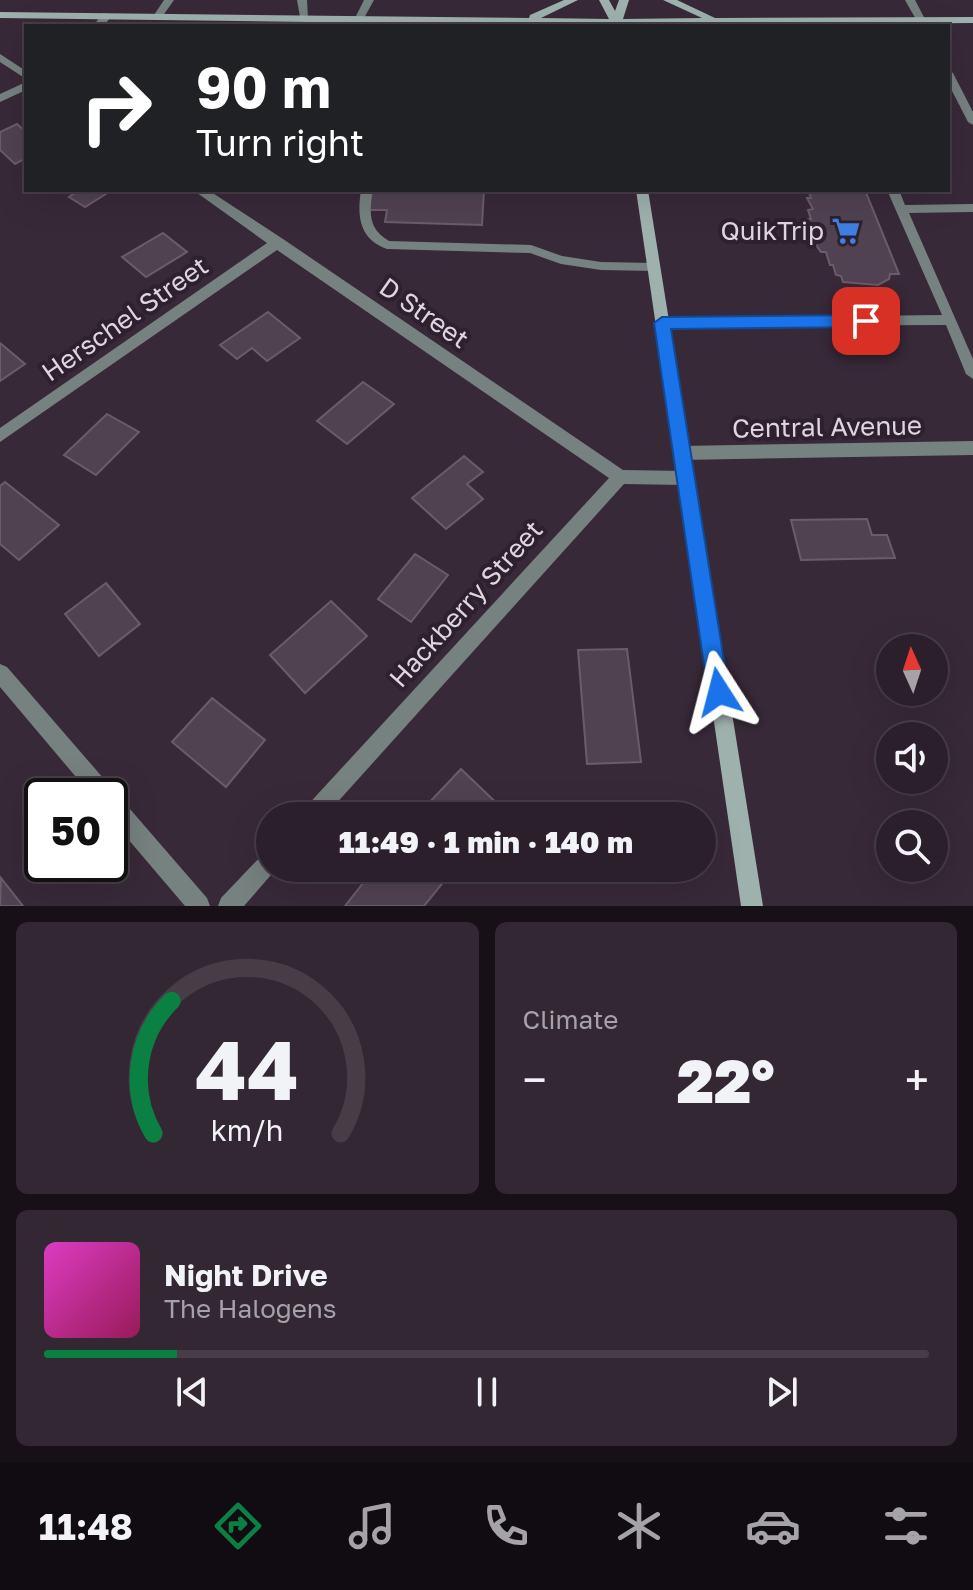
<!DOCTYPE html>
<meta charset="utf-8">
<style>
body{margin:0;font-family:"Golos Text",sans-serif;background:#322732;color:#f1f3f6;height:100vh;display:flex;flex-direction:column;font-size:30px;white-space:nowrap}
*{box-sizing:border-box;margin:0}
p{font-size:26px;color:#a5a2a8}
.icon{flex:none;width:44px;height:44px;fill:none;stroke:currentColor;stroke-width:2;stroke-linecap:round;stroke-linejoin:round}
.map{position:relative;height:906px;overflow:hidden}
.side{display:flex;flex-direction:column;gap:16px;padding:16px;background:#171117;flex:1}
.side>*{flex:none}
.top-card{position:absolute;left:24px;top:24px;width:926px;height:168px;border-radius:0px;box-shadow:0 8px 32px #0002,0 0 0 2px #463d47;background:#202124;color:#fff;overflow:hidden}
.needle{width:52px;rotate:357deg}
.fabs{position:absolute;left:876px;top:634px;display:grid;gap:16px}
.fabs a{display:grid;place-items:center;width:72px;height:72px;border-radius:50%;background:#2a1f2a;box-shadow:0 8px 32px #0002,0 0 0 2px #463d47;font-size:40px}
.speed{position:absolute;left:24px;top:778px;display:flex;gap:16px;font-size:40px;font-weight:700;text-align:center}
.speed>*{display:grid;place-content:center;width:104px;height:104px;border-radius:50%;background:#2a1f2a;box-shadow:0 8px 32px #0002,0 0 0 2px #463d47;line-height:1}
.speed .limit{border:4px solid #111;border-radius:12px;background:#fff;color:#111}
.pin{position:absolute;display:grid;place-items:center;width:68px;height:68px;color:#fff;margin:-34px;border-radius:16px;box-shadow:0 4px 12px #0006}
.me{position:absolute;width:88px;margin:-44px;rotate:351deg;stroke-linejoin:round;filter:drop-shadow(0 0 6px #0008)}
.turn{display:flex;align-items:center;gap:28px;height:168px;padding:0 40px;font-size:36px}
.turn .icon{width:104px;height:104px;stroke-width:2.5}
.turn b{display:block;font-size:56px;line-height:68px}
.big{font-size:60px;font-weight:800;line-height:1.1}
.side .tile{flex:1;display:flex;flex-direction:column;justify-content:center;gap:12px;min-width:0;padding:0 28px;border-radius:12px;background:#322732}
.side .dial{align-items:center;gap:0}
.dial svg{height:208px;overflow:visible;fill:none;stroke:#463d47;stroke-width:7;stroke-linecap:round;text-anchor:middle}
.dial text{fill:#f1f3f6;stroke:none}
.song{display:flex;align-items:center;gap:24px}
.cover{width:96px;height:96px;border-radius:12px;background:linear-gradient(135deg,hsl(310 70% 55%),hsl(330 70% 35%))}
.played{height:8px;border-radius:4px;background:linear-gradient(90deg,#0b8043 15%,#463d47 15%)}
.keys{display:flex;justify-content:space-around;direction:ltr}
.heat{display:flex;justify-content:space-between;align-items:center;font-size:44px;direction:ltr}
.side .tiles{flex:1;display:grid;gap:16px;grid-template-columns:1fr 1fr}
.tile:last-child{grid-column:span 2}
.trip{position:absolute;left:256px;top:802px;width:460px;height:80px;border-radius:40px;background:#2a1f2a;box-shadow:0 8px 32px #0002,0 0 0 2px #463d47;font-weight:800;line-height:80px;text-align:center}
.tabs{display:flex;height:128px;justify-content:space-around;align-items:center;background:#110c11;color:#a5a2a8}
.tabs .icon{width:56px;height:56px}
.tabs .on{color:#0b8043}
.tabs b{font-size:36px;color:#f1f3f6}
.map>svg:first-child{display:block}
.building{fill:#514252;stroke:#6c5b6c;stroke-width:2}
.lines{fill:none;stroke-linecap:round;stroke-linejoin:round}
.lane{fill:#76827f;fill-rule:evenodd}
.street{fill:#76827f;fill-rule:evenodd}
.secondary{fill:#9eb1ac;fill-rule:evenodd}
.route{fill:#1a73e8;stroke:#114b97;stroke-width:2}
.labels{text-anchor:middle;stroke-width:8;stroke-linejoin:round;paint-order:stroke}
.poi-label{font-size:26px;fill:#ded5de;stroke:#2e202e;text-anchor:end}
.street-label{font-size:26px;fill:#ded5de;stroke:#2e202e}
</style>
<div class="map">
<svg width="973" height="906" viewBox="0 0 973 906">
<rect width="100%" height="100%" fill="#382938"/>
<g class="building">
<polygon points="17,124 26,132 26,158 15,164 0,150 0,132"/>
<polygon points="79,190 106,190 109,192 85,207 69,197"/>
<polygon points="371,190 484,190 482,225 385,222 387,210 367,210"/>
<polygon points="808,190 865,190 899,274 890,274 889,279 878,285 843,282 841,276 836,275 833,265 830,265 826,252 821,252 814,242 807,219 811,219 808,210 813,209 807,198 811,198"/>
<polygon points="163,233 187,252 146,277 122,257"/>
<polygon points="268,312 300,338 267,361 252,348 237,359 220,345"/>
<polygon points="0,343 25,364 0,381"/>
<polygon points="363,382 394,404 347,444 317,421"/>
<polygon points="107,414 139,432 96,475 64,455"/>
<polygon points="464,456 483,472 467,484 483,499 446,529 412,498"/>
<polygon points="5,482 59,525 19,560 0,544 0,486"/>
<polygon points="867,519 872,535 887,535 895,558 801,560 791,520"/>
<polygon points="415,554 448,575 411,622 378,599"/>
<polygon points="106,583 140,624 99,656 65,614"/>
<polygon points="331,601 367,636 305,693 270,655"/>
<polygon points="627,649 641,762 587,764 578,650"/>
<polygon points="212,698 265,740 226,787 172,742"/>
<polygon points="461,769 506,812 502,816 431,816 424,808"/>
<polygon points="375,868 453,868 454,869 424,906 345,906"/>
<polygon points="1,878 23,906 0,906"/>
</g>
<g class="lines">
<g class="lane">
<polygon points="164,0 174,0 162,17 156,17 154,15"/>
<polygon points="297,0 307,0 308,19 300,17"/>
<polygon points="364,0 374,0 363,20 357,20 355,18"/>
<polygon points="905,0 915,0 926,21 924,23 918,23"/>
<polygon points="948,70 953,73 973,112 973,125 968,122 948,83"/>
<path d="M361 190H373C369 212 368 229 389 241L531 245 562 256 601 262 654 263 660 267 654 271 601 270 561 264 530 253 387 249C359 239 357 216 361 190Z"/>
<polygon points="887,190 899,190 905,205 973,204 973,212 909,213 973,359 973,379 966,374 946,325 658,326 656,323 662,318 942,315"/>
</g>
<g class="street">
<polygon points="103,13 112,15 104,26 93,26"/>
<polygon points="0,54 26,71 26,79 0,62"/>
<polygon points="26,82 26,90 0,102 0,94"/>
<polygon points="193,190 208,190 283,239 623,470 685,471 691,473 693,478 691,483 685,485 624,484 325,816 301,816 304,809 609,478 277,250 0,442 0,428 267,243"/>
<polygon points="973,441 973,455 681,460 675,458 673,453 675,448 681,446"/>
<polygon points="0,664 7,667 207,898 210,906 185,906 110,818 110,796 92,796 0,687"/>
<polygon points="270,850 270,868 277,868 244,906 218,906 221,898 263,854"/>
</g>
<g class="secondary">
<polygon points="564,0 578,0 541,18 609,19 599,0 609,0 615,11 619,0 629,0 623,19 702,18 663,0 677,0 715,18 973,17 973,23 613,26 0,18 0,12 529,18 530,15"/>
<polygon points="636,190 648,190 763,906 741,906"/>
</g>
</g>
<polygon class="route" points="866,315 874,321 866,327 671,329 729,692 726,700 719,703 711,700 708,692 654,323 662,317"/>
<defs>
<symbol id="supermarket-bare" viewBox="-9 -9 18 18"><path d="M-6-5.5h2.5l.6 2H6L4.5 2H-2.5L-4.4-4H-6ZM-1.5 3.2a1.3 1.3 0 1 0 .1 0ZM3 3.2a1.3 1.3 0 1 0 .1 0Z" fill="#3f7fe0" stroke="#2e202e" stroke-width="2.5" paint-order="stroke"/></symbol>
</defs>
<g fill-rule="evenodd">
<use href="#supermarket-bare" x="826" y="211" width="40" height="40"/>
</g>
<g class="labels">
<g class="poi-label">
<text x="824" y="240">QuikTrip</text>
</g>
<g class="street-label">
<text transform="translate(424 313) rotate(35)" y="9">D Street</text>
<text transform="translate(125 319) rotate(-35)" y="9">Herschel Street</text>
<text transform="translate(827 427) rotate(-1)" y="9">Central Avenue</text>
<text transform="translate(466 604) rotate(-48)" y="9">Hackberry Street</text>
</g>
</g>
</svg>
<div class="fabs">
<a><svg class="needle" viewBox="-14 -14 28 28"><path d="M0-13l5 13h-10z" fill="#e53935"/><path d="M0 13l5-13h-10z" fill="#a5a2a8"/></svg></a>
<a><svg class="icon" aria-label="sound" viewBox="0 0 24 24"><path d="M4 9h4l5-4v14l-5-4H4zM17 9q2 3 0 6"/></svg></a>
<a><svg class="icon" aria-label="search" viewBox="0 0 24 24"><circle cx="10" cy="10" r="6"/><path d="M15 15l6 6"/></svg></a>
</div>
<div class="speed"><div class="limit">50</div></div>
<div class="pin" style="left:866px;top:321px;background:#d93025"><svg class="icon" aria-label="arrive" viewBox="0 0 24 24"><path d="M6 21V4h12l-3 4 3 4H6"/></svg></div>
<svg class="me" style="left:719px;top:692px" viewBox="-20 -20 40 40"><path d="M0-17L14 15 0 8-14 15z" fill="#1a73e8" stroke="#fff" stroke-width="4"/></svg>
<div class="trip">11:49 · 1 min · 140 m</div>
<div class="top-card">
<div class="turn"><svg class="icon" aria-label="right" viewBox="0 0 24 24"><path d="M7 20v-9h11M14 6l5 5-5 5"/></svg><div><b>90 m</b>Turn right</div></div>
</div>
</div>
<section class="side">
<div class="tiles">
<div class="tile dial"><svg viewBox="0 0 100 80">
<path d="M14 69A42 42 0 1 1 86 69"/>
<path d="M14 69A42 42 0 0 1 21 18" stroke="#0b8043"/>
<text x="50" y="56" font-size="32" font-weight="700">44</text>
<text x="50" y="72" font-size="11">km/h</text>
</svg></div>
<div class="tile"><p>Climate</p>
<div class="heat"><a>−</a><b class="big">22°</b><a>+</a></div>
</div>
<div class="tile">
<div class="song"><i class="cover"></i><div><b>Night Drive</b><p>The Halogens</p></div></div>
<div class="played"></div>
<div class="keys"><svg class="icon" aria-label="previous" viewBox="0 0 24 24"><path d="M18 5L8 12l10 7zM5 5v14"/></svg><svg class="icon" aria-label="pause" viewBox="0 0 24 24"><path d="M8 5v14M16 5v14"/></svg><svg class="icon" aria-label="next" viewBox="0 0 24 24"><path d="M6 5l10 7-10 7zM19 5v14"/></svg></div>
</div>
</div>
</section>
<nav class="tabs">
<b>11:48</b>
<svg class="icon on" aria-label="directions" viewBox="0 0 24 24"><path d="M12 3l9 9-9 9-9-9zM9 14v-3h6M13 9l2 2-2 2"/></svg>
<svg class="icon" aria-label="music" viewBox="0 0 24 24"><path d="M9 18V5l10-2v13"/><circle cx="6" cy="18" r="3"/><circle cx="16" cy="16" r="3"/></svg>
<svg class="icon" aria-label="phone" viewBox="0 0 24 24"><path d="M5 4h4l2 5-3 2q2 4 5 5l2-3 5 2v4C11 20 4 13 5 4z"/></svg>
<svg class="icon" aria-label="climate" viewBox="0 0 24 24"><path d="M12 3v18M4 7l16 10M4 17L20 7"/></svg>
<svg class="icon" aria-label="car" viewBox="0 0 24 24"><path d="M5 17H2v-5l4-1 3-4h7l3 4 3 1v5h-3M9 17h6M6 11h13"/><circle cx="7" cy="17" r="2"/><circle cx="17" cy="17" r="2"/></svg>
<svg class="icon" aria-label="filters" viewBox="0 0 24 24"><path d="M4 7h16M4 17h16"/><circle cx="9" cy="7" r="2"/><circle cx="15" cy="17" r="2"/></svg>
</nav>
